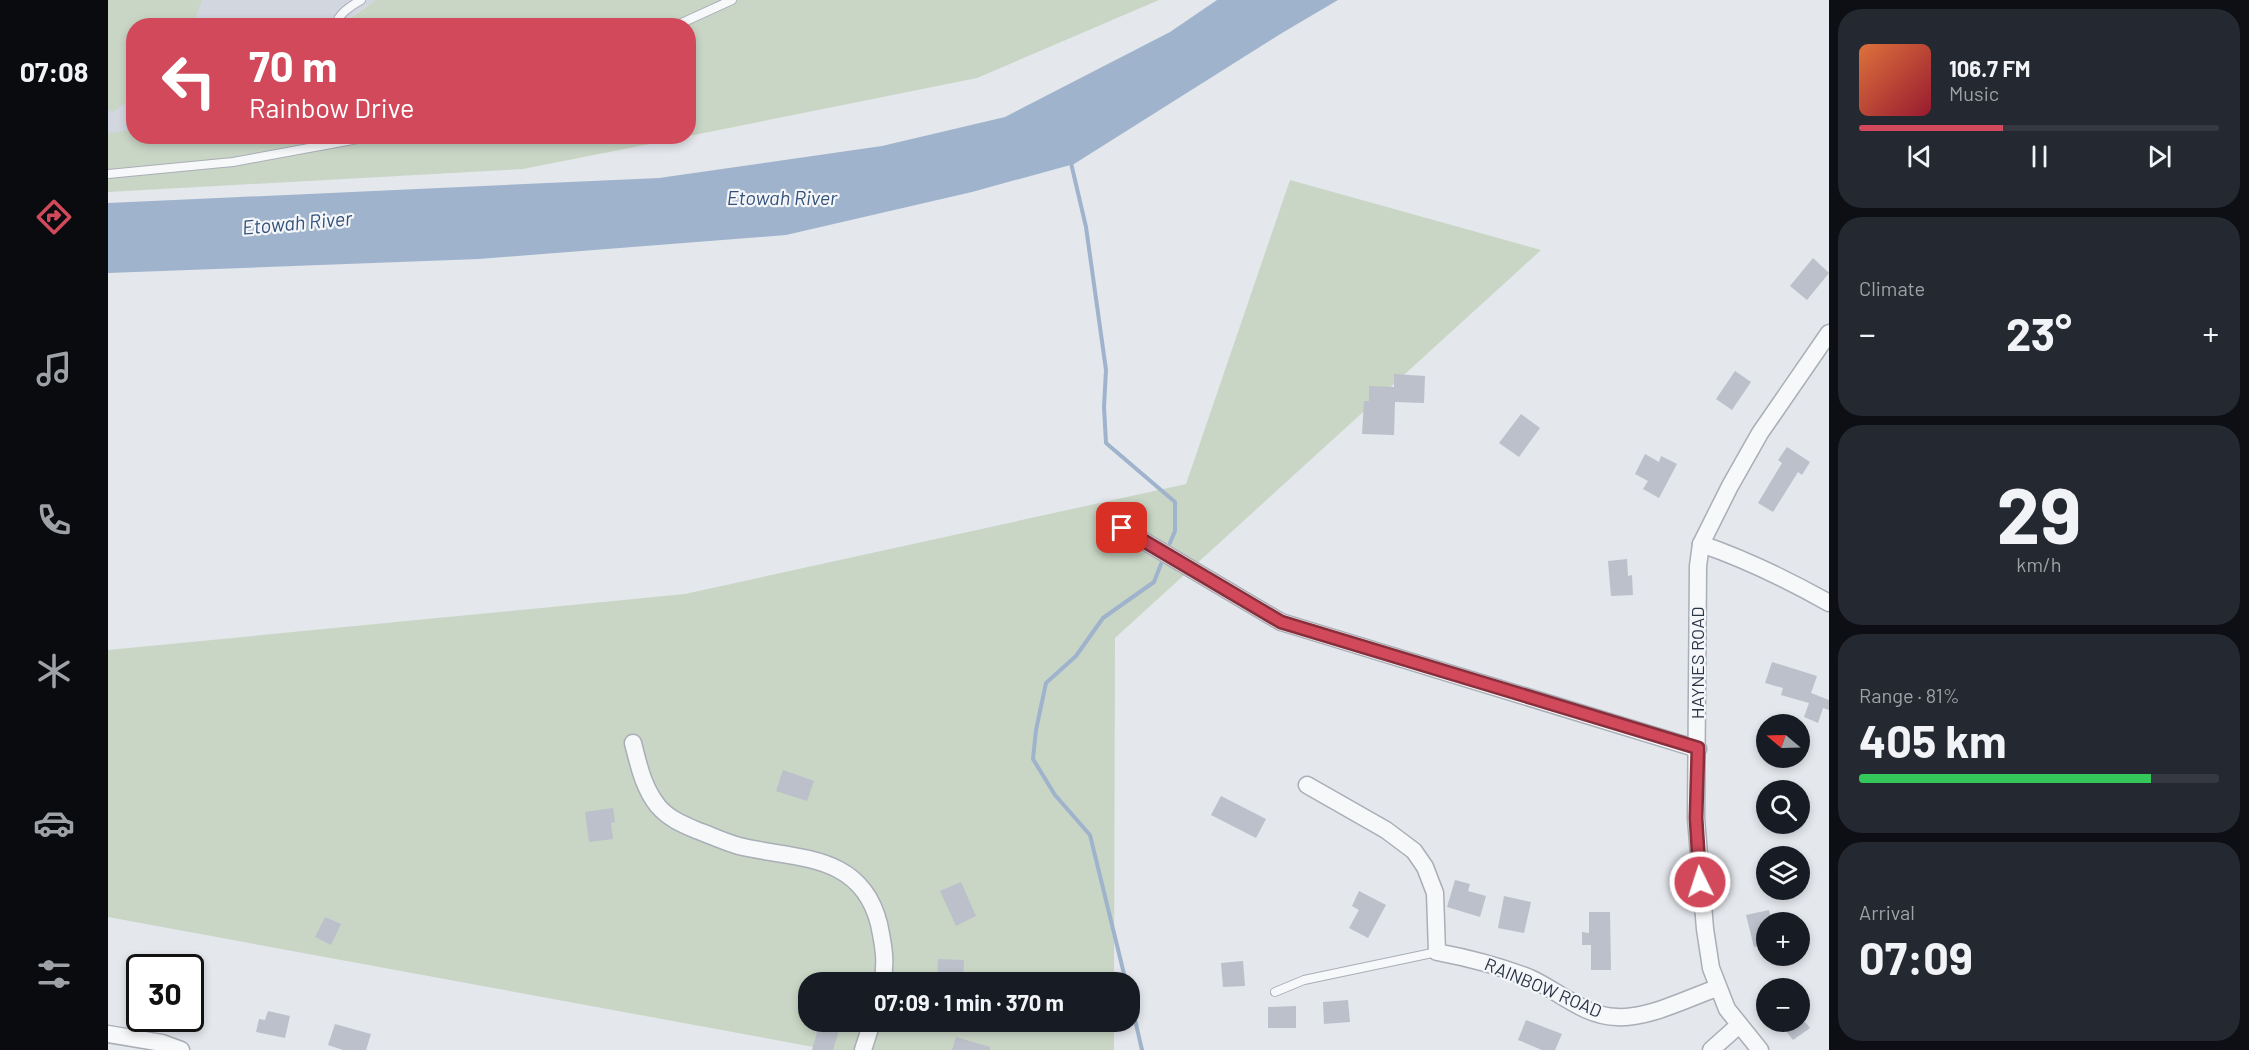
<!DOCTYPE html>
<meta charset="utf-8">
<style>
body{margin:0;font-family:Barlow,sans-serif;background:#242831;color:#f1f3f6;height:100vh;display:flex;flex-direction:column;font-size:22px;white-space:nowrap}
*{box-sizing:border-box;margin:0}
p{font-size:20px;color:#9ea1a6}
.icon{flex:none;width:33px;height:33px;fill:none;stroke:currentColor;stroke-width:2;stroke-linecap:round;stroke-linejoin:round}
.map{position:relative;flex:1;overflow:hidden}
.drawer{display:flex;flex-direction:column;gap:9px;padding:9px;background:#0d0f14;width:420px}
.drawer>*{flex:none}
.top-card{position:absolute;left:18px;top:18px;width:570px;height:126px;border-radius:24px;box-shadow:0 3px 9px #0003;background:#d1495b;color:#fff;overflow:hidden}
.needle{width:39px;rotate:289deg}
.controls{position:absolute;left:1648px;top:714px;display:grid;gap:12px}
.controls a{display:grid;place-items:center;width:54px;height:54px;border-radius:50%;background:#171b24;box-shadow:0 3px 9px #0003;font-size:30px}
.speed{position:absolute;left:18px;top:954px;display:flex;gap:12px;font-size:30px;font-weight:700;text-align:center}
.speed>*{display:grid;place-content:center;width:78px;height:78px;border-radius:50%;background:#171b24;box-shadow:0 3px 9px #0003;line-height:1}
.speed .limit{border:3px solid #111;border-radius:9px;background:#fff;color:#111}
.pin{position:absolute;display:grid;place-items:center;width:51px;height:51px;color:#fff;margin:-26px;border-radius:12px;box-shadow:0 3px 9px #0006}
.me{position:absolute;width:66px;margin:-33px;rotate:356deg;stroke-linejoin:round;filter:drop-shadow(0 0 4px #0008)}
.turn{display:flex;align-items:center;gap:21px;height:126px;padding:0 24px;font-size:27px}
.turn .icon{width:78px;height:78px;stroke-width:2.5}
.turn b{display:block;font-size:42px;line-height:51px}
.big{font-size:45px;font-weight:700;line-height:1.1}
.drawer .widget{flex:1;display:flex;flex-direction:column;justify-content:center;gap:9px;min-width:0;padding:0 21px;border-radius:24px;background:#242831}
.drawer .dial{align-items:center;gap:0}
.dial b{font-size:78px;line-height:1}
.song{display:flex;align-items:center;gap:18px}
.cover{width:72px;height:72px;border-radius:9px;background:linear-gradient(135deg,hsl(20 70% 55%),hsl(350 70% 35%))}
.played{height:6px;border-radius:3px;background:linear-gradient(90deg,#d1495b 40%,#363941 40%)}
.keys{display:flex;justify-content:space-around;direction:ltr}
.heat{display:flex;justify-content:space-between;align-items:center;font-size:33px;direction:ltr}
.charge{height:9px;border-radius:4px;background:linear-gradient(90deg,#34c759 81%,#363941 0)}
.trip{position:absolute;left:690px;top:972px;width:342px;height:60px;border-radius:24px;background:#171b24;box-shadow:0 3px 9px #0003;font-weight:700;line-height:60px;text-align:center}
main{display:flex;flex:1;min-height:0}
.menu{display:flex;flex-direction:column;width:108px;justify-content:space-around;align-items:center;background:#090b0e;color:#9ea1a6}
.menu .icon{width:42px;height:42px}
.menu .on{color:#d1495b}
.menu b{font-size:27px;color:#f1f3f6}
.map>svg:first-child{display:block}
.built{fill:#d2d6de}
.green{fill:#c9d6c5}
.water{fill:#9fb4cc}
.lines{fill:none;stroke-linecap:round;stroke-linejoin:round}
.stream{stroke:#9fb4cc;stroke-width:4}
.building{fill:#bbc0ca}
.lane-casing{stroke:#a9aeb7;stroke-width:10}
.street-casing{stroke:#a9aeb7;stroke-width:19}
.lane{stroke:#f7f8fa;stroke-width:8}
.street{stroke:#f7f8fa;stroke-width:16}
.route-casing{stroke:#882f3b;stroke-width:15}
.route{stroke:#d1495b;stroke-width:10}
.labels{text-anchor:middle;stroke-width:4.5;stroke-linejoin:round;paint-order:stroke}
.street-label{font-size:18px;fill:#2b3445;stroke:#f4f6f9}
.water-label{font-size:20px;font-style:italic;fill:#34527a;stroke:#f4f6f9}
</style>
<main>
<nav class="menu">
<b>07:08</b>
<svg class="icon on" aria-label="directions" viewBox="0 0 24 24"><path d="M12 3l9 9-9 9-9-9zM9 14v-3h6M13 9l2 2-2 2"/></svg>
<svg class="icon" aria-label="music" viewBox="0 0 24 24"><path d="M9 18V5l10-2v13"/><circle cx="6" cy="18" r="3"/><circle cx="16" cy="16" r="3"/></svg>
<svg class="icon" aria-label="phone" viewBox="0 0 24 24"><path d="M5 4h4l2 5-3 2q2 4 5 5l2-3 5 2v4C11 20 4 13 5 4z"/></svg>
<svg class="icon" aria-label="climate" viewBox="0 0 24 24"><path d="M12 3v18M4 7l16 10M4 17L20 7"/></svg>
<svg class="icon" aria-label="car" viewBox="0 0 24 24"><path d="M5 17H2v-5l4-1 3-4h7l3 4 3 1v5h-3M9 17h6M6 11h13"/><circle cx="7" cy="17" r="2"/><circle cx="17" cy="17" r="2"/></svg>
<svg class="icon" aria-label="filters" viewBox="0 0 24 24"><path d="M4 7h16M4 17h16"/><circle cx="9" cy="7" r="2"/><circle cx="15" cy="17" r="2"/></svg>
</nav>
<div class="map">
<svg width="1721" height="1050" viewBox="0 0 1721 1050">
<rect width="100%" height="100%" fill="#e4e7ec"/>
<polygon class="built" points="0,0 268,0 231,25 26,26 26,136 0,165"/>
<g class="green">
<polygon points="0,0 94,0 85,25 26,26 25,97 5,112 0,110"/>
<polygon points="268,0 1051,0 869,78 581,136 580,26 231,26"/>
<polygon points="25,130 26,136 577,137 415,169 0,192 0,133"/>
<polygon points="1182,180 1433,250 1007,638 1006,982 700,982 700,1022 1006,1022 1006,1050 722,1050 0,917 0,650 577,594 1078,484"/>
</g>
<polygon class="water" points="1109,0 1230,0 1174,33 966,164 864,192 678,235 371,259 0,273 0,203 551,178 774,146 897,117 1062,32"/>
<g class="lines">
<g class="stream">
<polyline points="963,163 978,227 998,370 996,407 998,443 1067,502 1067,531 1062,543"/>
<polyline points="1018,982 982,835 947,795 925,759 928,730 938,683 968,656 995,618 1046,582 1053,564"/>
<polyline points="1022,998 1034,1050"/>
</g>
</g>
<g class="building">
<polygon points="1705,258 1721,273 1699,300 1682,286"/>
<polygon points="1627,371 1643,382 1624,410 1608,399"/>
<polygon points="1286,374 1317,376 1316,403 1287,402 1286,435 1254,434 1256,401 1261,401 1261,386 1286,387"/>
<polygon points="1413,414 1432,428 1411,457 1391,443"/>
<polygon points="1679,447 1702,462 1694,475 1690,472 1665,512 1650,503 1674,463 1670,460"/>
<polygon points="1537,454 1551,462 1553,456 1569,464 1551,498 1535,489 1540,481 1527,474"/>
<polygon points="1519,559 1520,576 1524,575 1525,595 1503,596 1500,561"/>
<polygon points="1664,662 1709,676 1703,693 1721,700 1721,710 1715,708 1710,723 1696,717 1701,703 1673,695 1675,688 1657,683"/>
<polygon points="675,770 706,781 699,801 668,791"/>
<polygon points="1113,796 1158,819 1148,838 1103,815"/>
<polygon points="505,808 507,822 503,823 505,839 481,842 477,812"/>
<polygon points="1347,880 1362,884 1360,891 1378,896 1372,917 1339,907"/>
<polygon points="853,882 868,916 848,926 832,891"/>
<polygon points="1251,891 1278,905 1260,938 1241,928 1251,910 1244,906"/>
<polygon points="1396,896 1423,902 1416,933 1390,928"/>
<polygon points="1661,910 1664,922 1659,922 1659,944 1646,947 1638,915"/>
<polygon points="1481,912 1502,912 1503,970 1483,970 1483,945 1474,945 1474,932 1481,933"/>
<polygon points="217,917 233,924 223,945 207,937"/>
<polygon points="830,959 856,960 855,982 829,982"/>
<polygon points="1135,961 1137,986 1115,987 1113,963"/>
<polygon points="1240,1000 1242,1022 1216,1024 1215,1002"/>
<polygon points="1188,1006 1188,1028 1160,1028 1160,1007"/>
<polygon points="160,1011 182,1016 177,1038 148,1032 151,1019 157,1020"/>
<polygon points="1418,1020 1454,1034 1447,1050 1434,1050 1410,1040"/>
<polygon points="712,1022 732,1027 725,1050 704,1050"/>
<polygon points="1671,1022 1697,1022 1702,1028 1685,1040"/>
<polygon points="227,1024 263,1034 258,1050 235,1050 220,1045"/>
<polygon points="848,1037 882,1047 882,1050 844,1050"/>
</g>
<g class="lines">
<defs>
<g id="lane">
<path d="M227 26C231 13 243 6 253 0"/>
<polyline points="567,26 624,0"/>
<polyline points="0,174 125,162 266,136"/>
<polyline points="1167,992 1196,980 1329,952"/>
</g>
<g id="street">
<polyline points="1014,528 1173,622 1590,749"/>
<path d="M1593 544C1637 559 1680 580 1721 603"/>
<path d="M525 743C531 766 535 787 550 806 560 818 574 824 588 830 602 835 617 842 631 846 688 860 753 852 771 924 775 943 779 963 774 982"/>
<path d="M1199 785 1278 830 1306 851 1317 867 1327 893 1329 952C1361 958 1392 966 1422 978 1451 991 1475 1016 1509 1017 1540 1019 1580 998 1609 988"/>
<polyline points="0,1034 54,1043 73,1050"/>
<polyline points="755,1050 764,1022"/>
<polyline points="1603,1050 1631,1025"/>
<polyline points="1652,1050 1619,1009 1603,968 1597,929 1588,818 1590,566 1593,544 1622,486 1652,433 1721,333"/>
</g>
</defs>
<use href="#lane" class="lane-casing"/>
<use href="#street" class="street-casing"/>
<use href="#lane" class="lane"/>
<use href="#street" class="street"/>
</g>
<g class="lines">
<defs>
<polyline id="route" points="1014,528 1173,622 1590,748 1588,818 1592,882"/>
</defs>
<use href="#route" class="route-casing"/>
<use href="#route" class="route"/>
</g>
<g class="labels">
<g class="street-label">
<text transform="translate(1590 663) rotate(-90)" y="6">HAYNES ROAD</text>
<text transform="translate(1435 988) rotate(23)" y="6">RAINBOW ROAD</text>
</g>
<g class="water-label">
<text x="674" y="205">Etowah River</text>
<text transform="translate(189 223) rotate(-5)" y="7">Etowah River</text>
</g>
</g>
</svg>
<div class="controls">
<a><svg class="needle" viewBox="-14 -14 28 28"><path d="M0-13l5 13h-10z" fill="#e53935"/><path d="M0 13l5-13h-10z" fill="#9ea1a6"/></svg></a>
<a><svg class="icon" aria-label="search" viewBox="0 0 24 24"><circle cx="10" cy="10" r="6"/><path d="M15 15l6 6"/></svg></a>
<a><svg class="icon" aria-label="layers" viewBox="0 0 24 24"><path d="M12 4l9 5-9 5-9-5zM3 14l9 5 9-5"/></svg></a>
<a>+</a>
<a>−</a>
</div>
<div class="speed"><div class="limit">30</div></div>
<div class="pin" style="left:1014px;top:528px;background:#d93025"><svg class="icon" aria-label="arrive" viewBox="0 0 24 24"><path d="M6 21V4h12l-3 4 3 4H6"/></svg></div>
<svg class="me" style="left:1592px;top:882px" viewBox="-20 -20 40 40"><circle r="17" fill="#d1495b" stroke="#fff" stroke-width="3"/><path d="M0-11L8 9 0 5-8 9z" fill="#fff"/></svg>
<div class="trip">07:09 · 1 min · 370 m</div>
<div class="top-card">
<div class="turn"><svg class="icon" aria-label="left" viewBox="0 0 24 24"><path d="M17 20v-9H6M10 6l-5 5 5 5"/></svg><div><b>70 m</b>Rainbow Drive</div></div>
</div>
</div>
<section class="drawer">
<div class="widget">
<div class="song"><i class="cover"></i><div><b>106.7 FM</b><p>Music</p></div></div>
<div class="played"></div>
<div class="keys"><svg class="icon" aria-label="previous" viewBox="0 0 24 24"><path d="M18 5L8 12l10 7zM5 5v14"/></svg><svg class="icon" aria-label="pause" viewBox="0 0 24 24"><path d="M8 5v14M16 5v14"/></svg><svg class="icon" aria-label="next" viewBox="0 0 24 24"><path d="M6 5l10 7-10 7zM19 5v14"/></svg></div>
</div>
<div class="widget"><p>Climate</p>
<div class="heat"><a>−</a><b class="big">23°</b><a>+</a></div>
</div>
<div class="widget dial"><b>29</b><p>km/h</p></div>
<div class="widget"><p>Range · 81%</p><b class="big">405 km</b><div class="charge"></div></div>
<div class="widget"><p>Arrival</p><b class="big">07:09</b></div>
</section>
</main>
